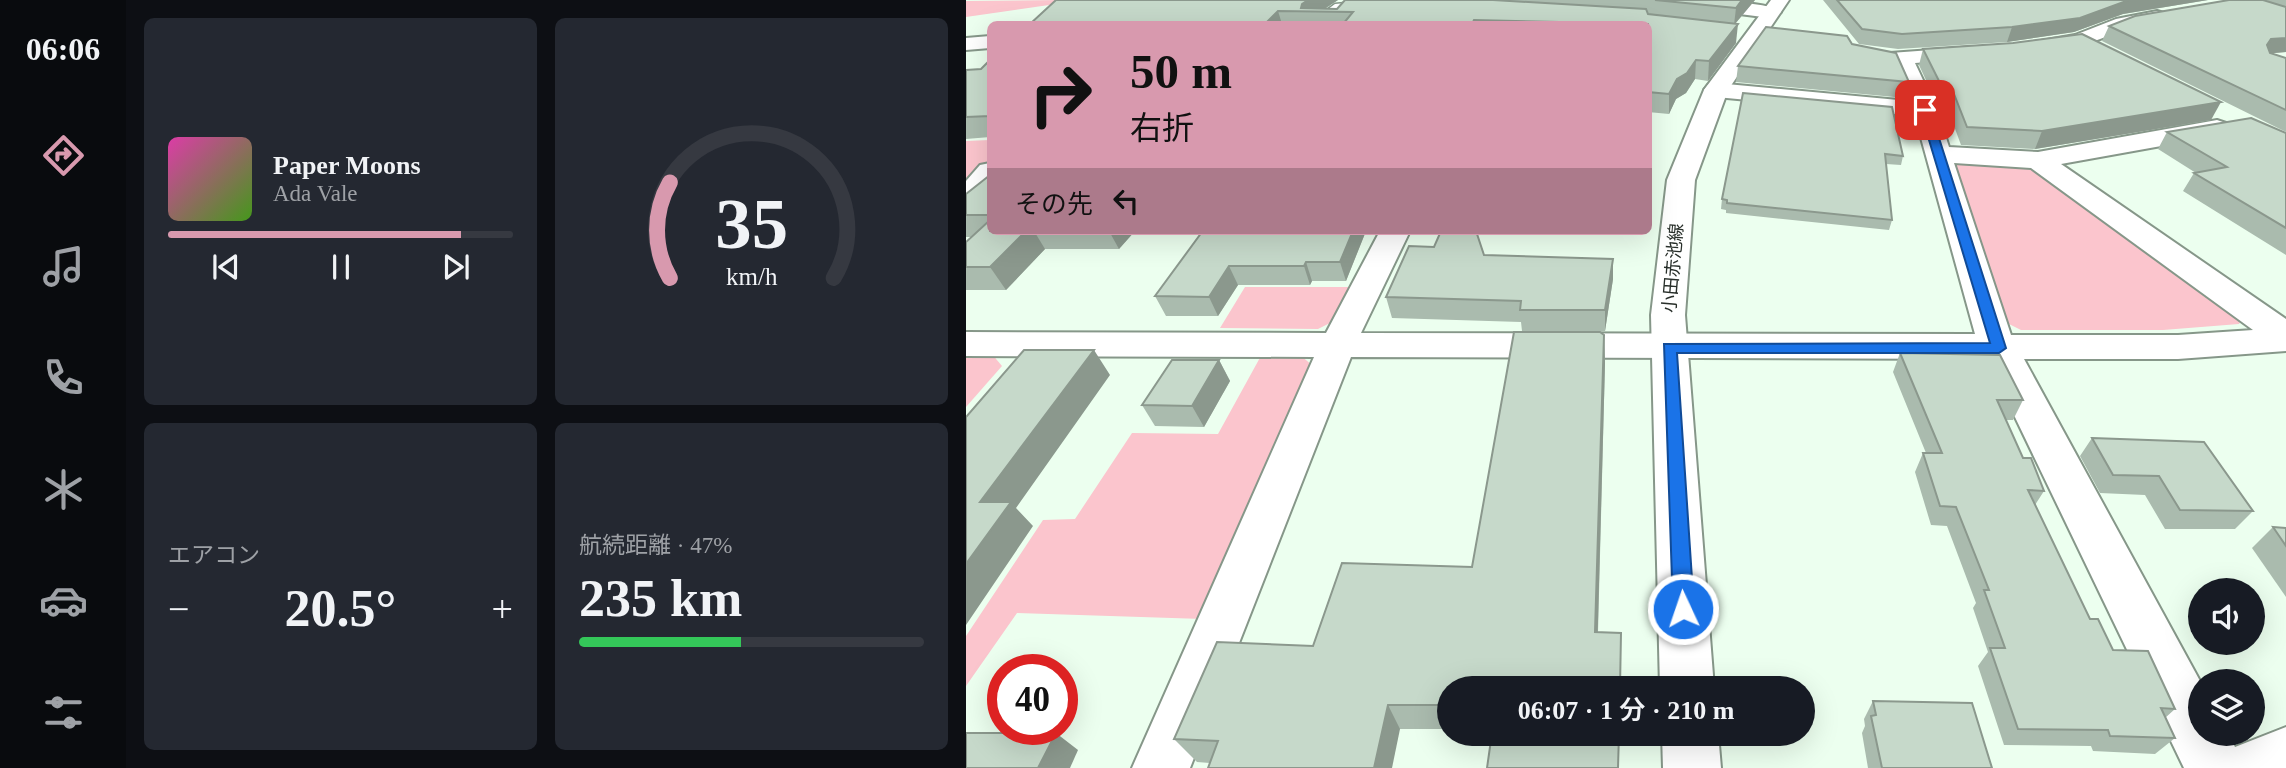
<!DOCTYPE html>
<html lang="ja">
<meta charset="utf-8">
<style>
body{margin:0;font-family:"Times New Roman","Noto Sans JP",serif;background:#242831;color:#f1f3f6;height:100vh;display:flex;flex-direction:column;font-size:26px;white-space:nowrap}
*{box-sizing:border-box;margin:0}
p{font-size:23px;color:#9ea1a6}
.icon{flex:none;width:38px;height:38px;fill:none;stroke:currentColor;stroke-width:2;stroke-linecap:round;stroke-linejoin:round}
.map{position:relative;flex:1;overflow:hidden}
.sheet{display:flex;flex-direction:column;gap:18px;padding:18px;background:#0d0f14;width:840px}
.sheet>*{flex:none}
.guide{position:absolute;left:21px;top:21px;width:665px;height:214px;border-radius:10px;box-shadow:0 7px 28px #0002;background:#d899ae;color:#111;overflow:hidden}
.controls{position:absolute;left:1222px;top:578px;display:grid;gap:14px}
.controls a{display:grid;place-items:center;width:77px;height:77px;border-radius:50%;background:#171b24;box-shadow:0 7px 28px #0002;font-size:35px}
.speed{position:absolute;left:21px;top:654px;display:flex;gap:14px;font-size:35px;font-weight:700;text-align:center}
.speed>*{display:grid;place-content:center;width:91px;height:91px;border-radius:50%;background:#171b24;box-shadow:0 7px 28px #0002;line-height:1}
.speed .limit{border:10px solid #d22;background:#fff;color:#111}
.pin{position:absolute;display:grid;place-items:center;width:60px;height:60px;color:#fff;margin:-30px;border-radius:14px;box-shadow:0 4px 10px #0006}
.me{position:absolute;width:77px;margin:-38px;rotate:357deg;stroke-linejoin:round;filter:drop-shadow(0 0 5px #0008)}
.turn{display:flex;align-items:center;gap:24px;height:147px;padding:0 28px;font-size:32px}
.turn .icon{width:91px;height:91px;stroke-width:2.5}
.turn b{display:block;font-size:49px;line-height:60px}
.then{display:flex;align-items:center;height:66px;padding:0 28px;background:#0003;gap:14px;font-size:26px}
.big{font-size:52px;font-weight:600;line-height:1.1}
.sheet .tile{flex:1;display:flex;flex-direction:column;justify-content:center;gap:10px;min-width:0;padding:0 24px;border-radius:10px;background:#242831}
.sheet .dial{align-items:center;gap:0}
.dial svg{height:182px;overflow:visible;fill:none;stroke:#363941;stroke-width:7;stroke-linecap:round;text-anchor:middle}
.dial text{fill:#f1f3f6;stroke:none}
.song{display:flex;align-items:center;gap:21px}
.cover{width:84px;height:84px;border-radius:10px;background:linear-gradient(135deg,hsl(320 70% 55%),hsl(100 70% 35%))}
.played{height:7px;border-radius:4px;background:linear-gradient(90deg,#d899ae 85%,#363941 85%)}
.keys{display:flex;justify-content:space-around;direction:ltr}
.heat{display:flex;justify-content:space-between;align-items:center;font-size:38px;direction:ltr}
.charge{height:10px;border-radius:5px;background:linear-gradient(90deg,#34c759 47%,#363941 0)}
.sheet .tiles{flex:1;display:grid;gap:18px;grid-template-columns:repeat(2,1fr)}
.trip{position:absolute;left:471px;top:676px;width:378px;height:70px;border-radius:35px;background:#171b24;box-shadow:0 7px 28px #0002;font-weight:600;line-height:70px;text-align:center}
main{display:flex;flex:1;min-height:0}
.menu{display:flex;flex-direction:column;width:126px;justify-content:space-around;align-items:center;background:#090b0e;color:#9ea1a6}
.menu .icon{width:49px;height:49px}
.menu .current{color:#d899ae}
.menu b{font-size:32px;color:#f1f3f6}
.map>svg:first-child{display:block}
.green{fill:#fbc5cd}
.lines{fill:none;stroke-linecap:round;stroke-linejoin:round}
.lane-casing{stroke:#869789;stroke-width:3}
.street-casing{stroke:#869789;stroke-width:4}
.secondary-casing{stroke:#869789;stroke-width:4}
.lane{fill:#fff;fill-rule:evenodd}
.street{fill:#fff;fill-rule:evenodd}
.secondary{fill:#fff;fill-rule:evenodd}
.wall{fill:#aabbae}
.shaded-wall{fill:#8b988d}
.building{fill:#c6d9ca;stroke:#8b988d;stroke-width:2}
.route{fill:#1a73e8;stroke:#114b97;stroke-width:2}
.labels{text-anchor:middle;stroke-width:7;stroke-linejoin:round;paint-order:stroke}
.street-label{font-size:18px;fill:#282f2a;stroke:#fff}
</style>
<main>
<nav class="menu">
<b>06:06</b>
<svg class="icon current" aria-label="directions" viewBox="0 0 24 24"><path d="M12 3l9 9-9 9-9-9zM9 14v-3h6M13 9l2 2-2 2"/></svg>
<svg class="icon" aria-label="music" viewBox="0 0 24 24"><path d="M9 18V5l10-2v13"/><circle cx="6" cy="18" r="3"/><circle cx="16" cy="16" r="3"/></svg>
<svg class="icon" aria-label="phone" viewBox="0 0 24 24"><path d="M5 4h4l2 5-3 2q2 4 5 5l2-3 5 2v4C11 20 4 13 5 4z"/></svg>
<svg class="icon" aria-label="climate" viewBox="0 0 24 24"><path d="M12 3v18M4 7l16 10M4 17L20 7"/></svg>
<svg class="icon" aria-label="car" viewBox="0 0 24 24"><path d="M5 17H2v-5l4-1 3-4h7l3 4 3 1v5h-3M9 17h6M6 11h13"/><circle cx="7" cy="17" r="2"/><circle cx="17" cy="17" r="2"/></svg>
<svg class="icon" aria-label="filters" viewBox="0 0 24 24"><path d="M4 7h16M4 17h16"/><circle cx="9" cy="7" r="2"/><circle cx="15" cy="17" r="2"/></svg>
</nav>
<section class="sheet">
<div class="tiles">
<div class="tile">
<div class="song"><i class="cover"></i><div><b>Paper Moons</b><p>Ada Vale</p></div></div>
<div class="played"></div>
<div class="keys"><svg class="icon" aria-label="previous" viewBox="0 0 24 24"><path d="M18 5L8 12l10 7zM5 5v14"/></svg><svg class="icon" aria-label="pause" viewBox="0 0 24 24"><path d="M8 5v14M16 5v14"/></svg><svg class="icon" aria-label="next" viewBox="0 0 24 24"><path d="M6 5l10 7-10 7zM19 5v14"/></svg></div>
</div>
<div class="tile dial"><svg viewBox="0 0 100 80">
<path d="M14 69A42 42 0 1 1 86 69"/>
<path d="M14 69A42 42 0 0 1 14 27" stroke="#d899ae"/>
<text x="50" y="56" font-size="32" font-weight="700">35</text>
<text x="50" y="72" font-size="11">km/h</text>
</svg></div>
<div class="tile"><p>エアコン</p>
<div class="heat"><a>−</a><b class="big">20.5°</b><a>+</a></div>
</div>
<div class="tile"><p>航続距離 · 47%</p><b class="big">235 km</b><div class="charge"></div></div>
</div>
</section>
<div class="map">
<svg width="1320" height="768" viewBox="0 0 1320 768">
<rect width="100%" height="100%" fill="#ecffef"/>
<g class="green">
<polygon points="96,0 97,3 0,17 0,1"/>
<polygon points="24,140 24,161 0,188 0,141"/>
<polygon points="994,160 1061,163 1278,315 1273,324 1197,330 1055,330 1041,323 984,164"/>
<polygon points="279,287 388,287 370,320 352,329 254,328"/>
<polygon points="0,353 25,353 36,366 0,407"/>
<polygon points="296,354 333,354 347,366 237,619 51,613 0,686 0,636 77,520 109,519 166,433 252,434"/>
</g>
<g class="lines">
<defs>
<path id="lane" d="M380 3 386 6 384 8C367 11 360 25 342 24L369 4Z"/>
<g id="street">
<path d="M701 0C722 0 802 0 815 12L805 18 710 6Z"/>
<path d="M1191 11 1198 13 1201 17 1198 21C1185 24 1172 25 1160 29 1141 36 1074 66 1060 47L1063 43 1109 35 1150 19Z"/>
<polygon points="24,36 24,48 0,50 0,38"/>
<path d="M1007 47 1018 53 1015 58 949 63 971 110 983 147 1072 152 1251 120 1260 123 1264 128 1260 133 1251 136 1095 164 1320 319V351L1212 359H1058L1234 681V733H1262L1269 747 1320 727V768H1218L1021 359 385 357 224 768H166L348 357 0 356V332L360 333 414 231H444L395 333 1009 334 949 116 750 97 742 95 738 90 742 85 750 83 943 101 928 66 921 58 924 53ZM988 163 1065 168 1287 330 1212 335H1045Z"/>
<polygon points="24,163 24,187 10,204 0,207 0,181 14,165"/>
</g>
<g id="secondary">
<polygon points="805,0 823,0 762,90 729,180 719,315 748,688 694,688 685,315 701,180 738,90"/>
<polygon points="696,733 752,733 755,768 697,768"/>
</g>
</defs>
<use href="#lane" class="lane-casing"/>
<use href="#street" class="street-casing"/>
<use href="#secondary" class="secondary-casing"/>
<use href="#lane" class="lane"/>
<use href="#street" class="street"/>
<use href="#secondary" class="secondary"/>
</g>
<g class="wall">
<polygon points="372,0 359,9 371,9 379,0 789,0 769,24 770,43 742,81 729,79 720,93 710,99 703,114 682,112 682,24 64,24"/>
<polygon points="857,0 1242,0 1157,14 1108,32 1041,42 932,49 893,44"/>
<polygon points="1299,0 1320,0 1320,52 1306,53 1320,58 1320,132 1136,41 1143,26 1310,4"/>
<polygon points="886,44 943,82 939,98 770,82 772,66"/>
<polygon points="957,49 1245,120 1069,149 995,145 981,107 972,106 953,65"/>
<polygon points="24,60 24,137 0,139 0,70 15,69"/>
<polygon points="777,93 937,156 935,165 920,164 926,220 923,230 760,213 760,210 755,209 756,199"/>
<polygon points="1201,132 1320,133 1320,255 1217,191 1228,173 1230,173 1192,149"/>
<polygon points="24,175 24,231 169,231 153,249 79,249 40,290 0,290 0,242 6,237 0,237 0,215"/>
<polygon points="301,231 400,231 380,281 346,281 344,285 272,285 252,316 200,316 189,296"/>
<polygon points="468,247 647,279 639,331 556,331 555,322 426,318 420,297"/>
<polygon points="638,335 639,363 632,633 655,633 655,688 483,688 483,729 434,729 244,763 231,762 208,739 347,646 506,567"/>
<polygon points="934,353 1057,400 1047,420 1040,420 1057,458 1078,491 1069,505 1124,619 1147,650 1209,709 1199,718 1209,738 1189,754 1127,751 1125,746 1038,745 1012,666 1022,652 1007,608 1010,603 981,526 965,525 949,472 957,453 960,453 927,372"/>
<polygon points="253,360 264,381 238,427 189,426 176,405"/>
<polygon points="1126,438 1287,511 1269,529 1199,529 1179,495 1134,493 1114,456"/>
<polygon points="1307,527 1320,528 1320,597 1286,548"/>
<polygon points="907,701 1026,768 902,768 896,733 899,726 898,719"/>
</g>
<g class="shaded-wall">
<polygon points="342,0 372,0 355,11 335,8 336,4"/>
<polygon points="776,0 789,0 768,25 770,8"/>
<polygon points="1163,0 1242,0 1157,14 1108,32 1041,42 1046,27"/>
<polygon points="312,11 316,24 299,24"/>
<polygon points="772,24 770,43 742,81 743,61"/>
<polygon points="1320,38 1320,52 1297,54 1301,45 1305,39"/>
<polygon points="730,60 729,79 720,93 710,99 703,114 703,94 711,79"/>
<polygon points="1255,102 1245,120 1069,149 1076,131"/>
<polygon points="60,231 68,231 79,249 40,290 24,267"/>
<polygon points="143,231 169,231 153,249"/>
<polygon points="387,231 400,231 380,281 374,262"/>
<polygon points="647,259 647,279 639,331 639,310"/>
<polygon points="340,262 346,281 344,285 338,266"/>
<polygon points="263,266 272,285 252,316 243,297"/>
<polygon points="638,335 639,363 631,658 629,632"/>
<polygon points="128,350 144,375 50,508 67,526 0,625 0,564 14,502"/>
<polygon points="253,360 264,381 238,427 226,406"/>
<polygon points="422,705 434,729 426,768 408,768"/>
<polygon points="90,733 112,750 104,768 72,768"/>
</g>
<g class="building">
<polygon points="90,0 342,0 336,4 335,8 371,9 379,0 527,0 680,9 682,14 772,24 743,61 730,60 721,73 711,79 703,94 682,92 682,24 589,24 591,22 508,20 506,24 377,24 387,12 312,11 299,24 64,24"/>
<polygon points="689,0 776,0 770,8"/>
<polygon points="871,0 1163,0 1114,18 1046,27 936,34 896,29"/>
<polygon points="1263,0 1297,0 1320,7 1320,38 1305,39 1301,45 1304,53 1320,58 1320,110 1143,26 1169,16"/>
<polygon points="800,27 881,36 886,44 930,53 943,82 772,66"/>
<polygon points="1116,34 1255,102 1076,131 1001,127 986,89 977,89 957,49 1047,43"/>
<polygon points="24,60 24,116 0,117 0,70 15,69"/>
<polygon points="777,93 926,107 937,156 919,154 926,220 761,203 761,200 756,199"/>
<polygon points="1285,118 1320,133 1320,228 1228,173 1261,167 1201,132"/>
<polygon points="24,175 24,215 0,215 0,194"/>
<polygon points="24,220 24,231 60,231 24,267 0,267 0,242"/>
<polygon points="387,231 374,262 340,262 338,266 263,266 243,297 189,296 236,232"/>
<polygon points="475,231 510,231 518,255 647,259 639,310 554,310 555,301 420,297 443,246 468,247"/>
<polygon points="548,332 634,332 638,335 629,632 655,633 654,688 483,688 483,705 422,705 408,768 242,768 252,741 208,739 251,642 347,646 376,563 506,567"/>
<polygon points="58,350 128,350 14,502 45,502 0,564 0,417"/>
<polygon points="934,353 1034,355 1057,400 1031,400 1057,458 1065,458 1078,491 1062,490 1124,619 1132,619 1147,650 1182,651 1209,709 1195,708 1209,738 1144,736 1142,730 1052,729 1024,648 1039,648 1018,590 1023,590 990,507 974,506 957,453 976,453"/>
<polygon points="206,360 253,360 226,406 176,405"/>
<polygon points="1126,438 1238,442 1287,511 1214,510 1193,476 1147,475"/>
<polygon points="1307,527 1320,528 1320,546"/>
<polygon points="907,701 1006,703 1026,768 916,768 905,716 910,715"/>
<polygon points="0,733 90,733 72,768 0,768"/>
<polygon points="526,733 653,733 652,768 521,768"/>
</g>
<polygon class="route" points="959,107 964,110 1040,348 1033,353 711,353 728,609 724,616 717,619 710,616 707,609 698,344 1024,343 954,110"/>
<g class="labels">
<g class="street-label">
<text transform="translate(707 268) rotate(-85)" y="6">小田赤池線</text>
</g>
</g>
</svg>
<div class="controls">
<a><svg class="icon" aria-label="sound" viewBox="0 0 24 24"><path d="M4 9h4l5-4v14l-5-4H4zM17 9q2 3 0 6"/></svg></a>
<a><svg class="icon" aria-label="layers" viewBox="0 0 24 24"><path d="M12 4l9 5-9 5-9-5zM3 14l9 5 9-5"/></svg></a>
</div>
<div class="speed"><div class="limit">40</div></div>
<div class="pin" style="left:959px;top:110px;background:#d93025"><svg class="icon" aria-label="arrive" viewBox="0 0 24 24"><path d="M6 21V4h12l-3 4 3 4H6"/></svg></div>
<svg class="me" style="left:717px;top:609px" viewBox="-20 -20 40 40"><circle r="17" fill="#1a73e8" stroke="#fff" stroke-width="3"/><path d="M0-11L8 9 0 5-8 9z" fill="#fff"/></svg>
<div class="trip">06:07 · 1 分 · 210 m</div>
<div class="guide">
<div class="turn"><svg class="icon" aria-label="right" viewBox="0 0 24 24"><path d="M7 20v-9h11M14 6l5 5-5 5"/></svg><div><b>50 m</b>右折</div></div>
<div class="then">その先<svg class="icon" aria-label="left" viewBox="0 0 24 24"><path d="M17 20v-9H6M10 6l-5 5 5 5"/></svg></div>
</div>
</div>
</main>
